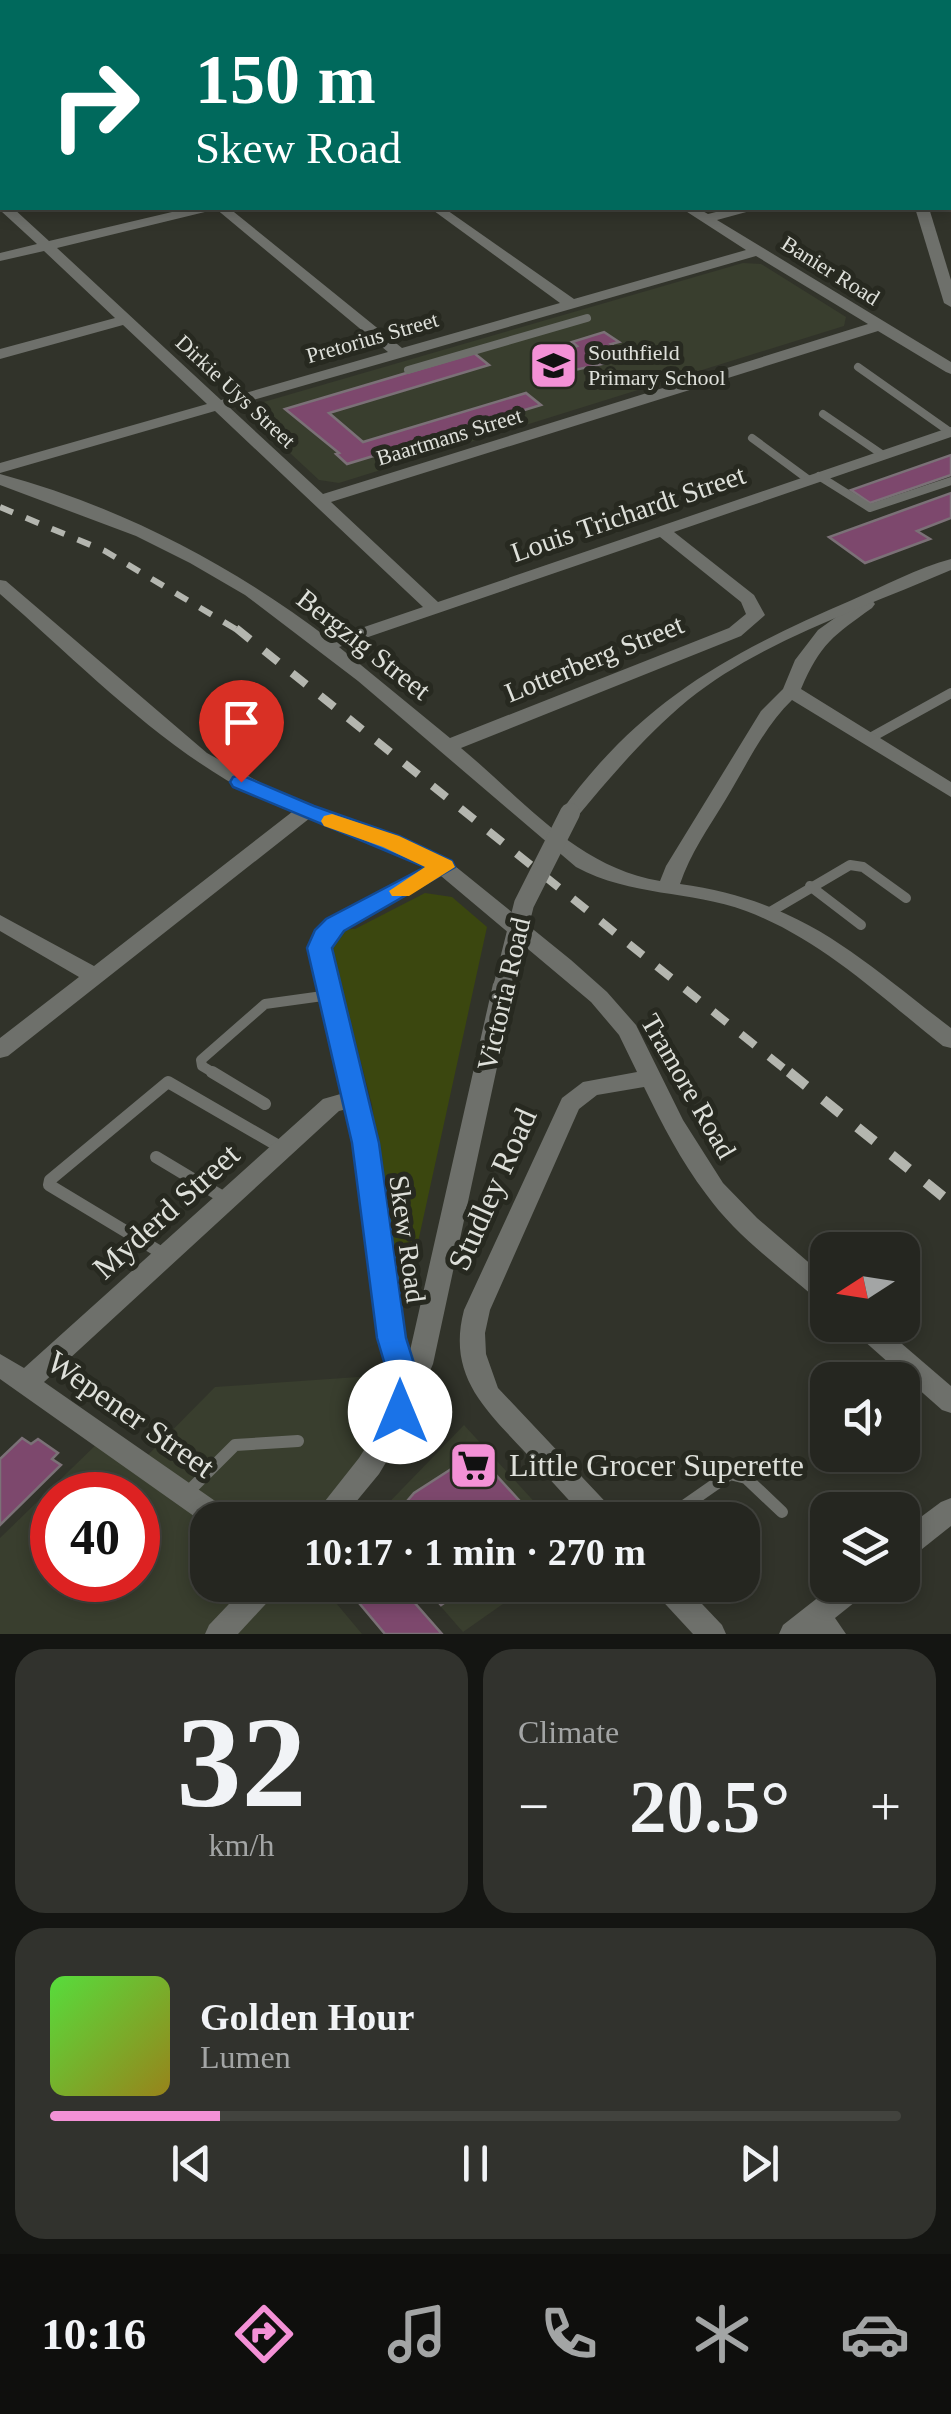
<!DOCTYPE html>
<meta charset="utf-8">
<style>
body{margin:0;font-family:"Times New Roman",serif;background:#31322d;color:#f1f3f6;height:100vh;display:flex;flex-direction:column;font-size:38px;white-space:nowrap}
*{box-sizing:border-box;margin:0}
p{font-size:32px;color:#a3a5a5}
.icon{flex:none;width:55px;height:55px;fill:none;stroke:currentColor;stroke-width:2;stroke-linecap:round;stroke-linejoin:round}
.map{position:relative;height:1634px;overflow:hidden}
.side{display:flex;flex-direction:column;gap:15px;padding:15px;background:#141512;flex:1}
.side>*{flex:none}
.hud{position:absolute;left:0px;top:0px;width:952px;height:210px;box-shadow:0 5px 15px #0003,0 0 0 2px #42433e;background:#00695c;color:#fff;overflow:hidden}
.needle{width:65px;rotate:258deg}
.controls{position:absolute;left:810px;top:1232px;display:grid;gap:20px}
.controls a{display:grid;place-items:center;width:110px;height:110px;border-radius:20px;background:#252620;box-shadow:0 5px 15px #0003,0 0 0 2px #42433e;font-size:50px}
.speed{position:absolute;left:30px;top:1472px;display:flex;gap:20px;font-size:50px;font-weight:700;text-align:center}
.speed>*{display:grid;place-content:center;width:130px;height:130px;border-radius:50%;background:#252620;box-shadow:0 5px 15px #0003,0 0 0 2px #42433e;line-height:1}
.speed .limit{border:15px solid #d22;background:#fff;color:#111}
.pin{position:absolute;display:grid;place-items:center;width:85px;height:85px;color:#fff;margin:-102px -42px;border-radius:50% 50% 50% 0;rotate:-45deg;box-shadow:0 0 10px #0007}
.pin .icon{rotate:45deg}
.me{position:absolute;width:110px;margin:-55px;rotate:0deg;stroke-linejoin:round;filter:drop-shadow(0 0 8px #0008)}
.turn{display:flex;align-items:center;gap:35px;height:210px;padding:0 30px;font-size:45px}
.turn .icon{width:130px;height:130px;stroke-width:2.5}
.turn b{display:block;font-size:70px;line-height:85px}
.big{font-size:75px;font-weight:700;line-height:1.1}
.side .card{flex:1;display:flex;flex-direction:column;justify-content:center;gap:15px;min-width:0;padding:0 35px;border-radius:30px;background:#31322d}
.side .dial{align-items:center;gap:0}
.dial b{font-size:130px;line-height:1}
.song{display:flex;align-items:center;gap:30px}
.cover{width:120px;height:120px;border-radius:15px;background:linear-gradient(135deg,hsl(110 70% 55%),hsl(50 70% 35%))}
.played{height:10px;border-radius:5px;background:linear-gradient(90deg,#f391d6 20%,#42433e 20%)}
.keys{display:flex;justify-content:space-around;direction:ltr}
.heat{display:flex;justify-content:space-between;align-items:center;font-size:55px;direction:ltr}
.side .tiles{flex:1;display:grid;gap:15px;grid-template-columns:1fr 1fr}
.card:last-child{grid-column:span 2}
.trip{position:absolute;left:190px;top:1502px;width:570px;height:100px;border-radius:30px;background:#252620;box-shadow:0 5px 15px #0003,0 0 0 2px #42433e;font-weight:700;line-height:100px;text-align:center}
.menu{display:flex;height:160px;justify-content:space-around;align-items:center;background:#0f0f0d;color:#a3a5a5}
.menu .icon{width:70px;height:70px}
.menu .current{color:#f391d6}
.menu b{font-size:45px;color:#f1f3f6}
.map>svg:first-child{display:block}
.built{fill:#393e2e;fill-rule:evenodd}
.green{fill:#3b470f}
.building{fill:#7d486d;stroke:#7b7177;stroke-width:2.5}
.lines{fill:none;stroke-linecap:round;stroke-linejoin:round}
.service-far2{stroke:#6e706b;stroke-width:8}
.service-far1{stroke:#6e706b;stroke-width:10}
.service{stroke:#6e706b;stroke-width:12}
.minor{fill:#6e706b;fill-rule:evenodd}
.tertiary{fill:#6e706b;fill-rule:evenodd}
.primary{fill:#aaada4;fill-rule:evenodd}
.rail-far2{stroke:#b4b6af;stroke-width:6;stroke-dasharray:14 14;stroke-linecap:butt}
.rail-far1{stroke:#b4b6af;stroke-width:8;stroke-dasharray:18 18;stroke-linecap:butt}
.rail{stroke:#b4b6af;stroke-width:10;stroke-dasharray:22 22;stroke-linecap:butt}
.tertiary-bridge{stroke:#6e706b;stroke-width:20}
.route{fill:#1a73e8;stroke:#114b97;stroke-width:2.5}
.slow{fill:#f59e0b}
.labels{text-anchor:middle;stroke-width:10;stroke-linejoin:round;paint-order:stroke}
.far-street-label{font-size:22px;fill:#dee0da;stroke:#272920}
.far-poi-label{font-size:22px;fill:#dee0da;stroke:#272920;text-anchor:start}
.street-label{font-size:28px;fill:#dee0da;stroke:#272920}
.near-street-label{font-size:32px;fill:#dee0da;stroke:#272920}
.near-poi-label{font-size:32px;fill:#dee0da;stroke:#272920;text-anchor:start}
</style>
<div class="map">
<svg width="951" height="1634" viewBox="0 0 951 1634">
<rect width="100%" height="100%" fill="#31332a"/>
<g class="built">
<polygon points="743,263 761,264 846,317 844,326 339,483 319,480 247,413 253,405"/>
<path d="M401 1374 408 1396 326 1520H208V1585H321L362 1634H0V1538L105 1436 141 1462 215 1387ZM52 1495H138V1580H52Z"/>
<polygon points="464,1425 551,1520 372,1520"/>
<polygon points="422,1585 530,1585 463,1632"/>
</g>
<path class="green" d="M425 893 452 897 487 927 408 1288 405 1289 394 1274 372 1105 331 948C334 936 342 928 355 929Z"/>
<g class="building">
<polygon points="604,332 619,342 611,344 617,349 625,346 639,356 552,375 533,362 577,346 572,342"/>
<polygon points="474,353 489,365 329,413 363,442 526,393 541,405 347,464 336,454 339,453 285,409"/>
<polygon points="951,455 951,475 870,503 851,490"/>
<polygon points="951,493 951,518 917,531 930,539 865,563 829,537"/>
<polygon points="22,1438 31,1444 38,1439 58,1453 52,1459 61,1465 0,1525 0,1459"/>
<polygon points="476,1453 537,1520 391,1520 414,1493"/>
<polygon points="344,1585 399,1585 442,1634 385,1634"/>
<polygon points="423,1585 470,1585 441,1605"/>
</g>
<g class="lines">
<g class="service-far2">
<polyline points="858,367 950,432"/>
<polyline points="408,370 587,318"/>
<polyline points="823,414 883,455"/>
<polyline points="752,438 809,480"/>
<polyline points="819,476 870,508 951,481"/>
</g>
<g class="service-far1">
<polyline points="870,738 951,693"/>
<polyline points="810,886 861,925"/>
<polyline points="770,912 850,865 863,867 906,898"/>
<polyline points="217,1075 202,1066 201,1060 265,1004 330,995"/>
</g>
<g class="service">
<polyline points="212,1072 265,1104"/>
<polyline points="156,1157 226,1199"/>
<polyline points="165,1255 49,1185 50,1180 168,1082 282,1148"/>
<polyline points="186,1494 235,1445 298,1441"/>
<polyline points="664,1520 730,1474 746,1478 782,1512"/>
</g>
<g class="minor">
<polygon points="587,0 601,0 603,2 589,2"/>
<polygon points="809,0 821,0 823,2 811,2"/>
<rect x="950" y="88" width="1" height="8"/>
<rect x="950" y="159" width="1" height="8"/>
<path d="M1 205 13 208 49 241 189 208H210L209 211 57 248 221 400 388 352 215 208H229L402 348 560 303 430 208H444L574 299 746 250 681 208H697L708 214 732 208H751L750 211 717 220 951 362V374L946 372 878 331 331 502 438 602 951 427V437L674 532 754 595 765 615 741 636 461 748C524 800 576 867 660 881L666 866 761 711 783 689 795 660 818 630 860 600H872L875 604 872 608C834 635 820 644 801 689L951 782V797L792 700C764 727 746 766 726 799 709 827 690 854 680 884 803 901 857 956 951 1028V1048L943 1046C881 997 821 939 746 911 689 890 632 897 576 867L358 681 245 595 190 563 136 536 0 485V474C119 506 231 564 329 639L423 607 215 411 0 473V463L207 404 123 325 0 359V349L115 318 44 251 0 261V253L37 244 1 211ZM756 256 868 324 323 494 229 407ZM660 537 741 602 746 614 729 628 450 738 339 647Z"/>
<polygon points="915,208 929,208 951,280 951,307 944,303"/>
<path d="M0 580 6 581 207 753 279 793 398 836 450 862 571 960 607 992 636 1025 683 1120 723 1183 757 1218 828 1279V1304L819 1301C781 1268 736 1236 706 1194 681 1161 662 1124 644 1087L597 1095 579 1109 490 1310 485 1333 486 1354 498 1388 615 1512 619 1520H587C566 1497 545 1474 524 1451 484 1408 447 1375 464 1310L562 1098 583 1082 637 1072 619 1035 591 1002 441 876 342 930 330 948 368 1098 404 1338 421 1392 417 1400 408 1403 399 1400 378 1338 347 1109 339 1111 44 1382 231 1512 235 1520H208V1526L0 1379V1354L24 1368 323 1099 344 1093 308 948 316 931 328 920 427 867 384 846 310 818 8 1056 0 1058V1038L79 977 0 931V915L94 966 292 812C181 770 89 671 0 594Z"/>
<polygon points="850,1325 880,1325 951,1386 951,1413 942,1410 854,1332"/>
<polygon points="951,1498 951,1526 912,1557 902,1560 902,1531 941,1502"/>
<polygon points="652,1585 684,1585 722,1625 726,1634 693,1634 656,1594"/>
<polygon points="834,1585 869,1585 865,1594 835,1618 846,1634 779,1634 783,1625"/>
</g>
<g class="tertiary">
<path d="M951 559V570C866 607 761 641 688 700 646 735 612 775 577 817H563L560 813C639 702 730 652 852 600 884 586 917 568 951 559Z"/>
<polygon points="504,977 512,979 515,984 433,1364 400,1439 379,1474 341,1520 310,1520 359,1458 380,1425 407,1364 493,984 496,979"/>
<polygon points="247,1585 279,1585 275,1594 238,1634 205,1634 209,1625"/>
</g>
<g class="primary">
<rect x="0" y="25" width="2" height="8"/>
<polygon points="0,66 2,67 2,75 0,76"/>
</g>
<polyline class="rail-far2" points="0,507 105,551 239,631"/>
<polyline class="rail-far1" points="236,628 792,1075"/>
<polyline class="rail" points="789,1072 951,1203"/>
<polyline class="tertiary-bridge" points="504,984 524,904 570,813"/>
</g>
<polygon class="route" points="241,775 314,806 399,836 452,861 455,867 344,931 332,948 379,1143 406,1338 423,1392 410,1421 400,1424 389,1421 385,1412 393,1392 377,1338 352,1143 307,948 315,930 326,919 425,867 233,787 230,782 233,777"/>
<polygon class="slow" points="332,814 399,836 452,861 455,867 409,896 392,896 389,891 425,867 383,847 324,826 321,821 324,816"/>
<defs>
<symbol id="school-square" viewBox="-11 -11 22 22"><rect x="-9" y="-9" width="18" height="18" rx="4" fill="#f391d6" stroke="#272920"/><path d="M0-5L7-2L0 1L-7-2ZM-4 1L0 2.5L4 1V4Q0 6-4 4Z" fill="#111"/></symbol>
<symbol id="supermarket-square" viewBox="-11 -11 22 22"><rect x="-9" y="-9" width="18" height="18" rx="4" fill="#f391d6" stroke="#272920"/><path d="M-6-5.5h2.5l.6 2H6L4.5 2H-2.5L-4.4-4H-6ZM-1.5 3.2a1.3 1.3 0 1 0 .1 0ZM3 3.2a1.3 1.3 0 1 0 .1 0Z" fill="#111"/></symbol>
</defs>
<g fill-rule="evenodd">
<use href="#school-square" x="526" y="338" width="55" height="55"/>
<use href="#supermarket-square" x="446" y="1438" width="55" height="55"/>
</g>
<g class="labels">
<g class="far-street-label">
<text transform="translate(831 270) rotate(32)" y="8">Banier Road</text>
<text transform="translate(372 337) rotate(-16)" y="8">Pretorius Street</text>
<text transform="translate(236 391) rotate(43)" y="8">Dirkie Uys Street</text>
<text transform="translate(449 436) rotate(-17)" y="8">Baartmans Street</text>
</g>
<g class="far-poi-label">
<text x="588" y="360">Southfield<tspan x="588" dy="25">Primary School</tspan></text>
</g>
<g class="street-label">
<text transform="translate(628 513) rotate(-19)" y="10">Louis Trichardt Street</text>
<text transform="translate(364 644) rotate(38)" y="10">Bergzig Street</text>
<text transform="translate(594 658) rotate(-22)" y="10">Lotterberg Street</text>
<text transform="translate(503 994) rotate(-77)" y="10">Victoria Road</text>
<text transform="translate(689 1086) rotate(60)" y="10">Tramore Road</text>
<text transform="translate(408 1239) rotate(82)" y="10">Skew Road</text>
</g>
<g class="near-street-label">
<text transform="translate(492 1189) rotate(-66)" y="11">Studley Road</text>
<text transform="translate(166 1211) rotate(-42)" y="11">Myderd Street</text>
<text transform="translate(131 1414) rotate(35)" y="11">Wepener Street</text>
</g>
<g class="near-poi-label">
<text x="509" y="1476">Little Grocer Superette</text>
</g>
</g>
</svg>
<div class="controls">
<a><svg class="needle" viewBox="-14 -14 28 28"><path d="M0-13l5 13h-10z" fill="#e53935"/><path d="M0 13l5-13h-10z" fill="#a3a5a5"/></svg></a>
<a><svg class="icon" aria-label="sound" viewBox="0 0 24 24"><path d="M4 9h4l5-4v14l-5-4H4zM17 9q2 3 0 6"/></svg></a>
<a><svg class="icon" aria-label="layers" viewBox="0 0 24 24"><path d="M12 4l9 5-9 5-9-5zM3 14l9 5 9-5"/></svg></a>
</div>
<div class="speed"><div class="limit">40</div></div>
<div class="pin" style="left:241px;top:782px;background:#d93025"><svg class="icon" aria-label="arrive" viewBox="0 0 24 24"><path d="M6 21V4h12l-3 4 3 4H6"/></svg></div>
<svg class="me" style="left:400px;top:1412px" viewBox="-20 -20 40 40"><circle r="19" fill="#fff"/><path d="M0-13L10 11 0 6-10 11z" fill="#1a73e8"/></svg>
<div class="trip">10:17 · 1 min · 270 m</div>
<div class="hud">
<div class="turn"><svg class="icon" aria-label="right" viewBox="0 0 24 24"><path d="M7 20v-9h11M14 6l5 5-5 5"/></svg><div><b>150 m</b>Skew Road</div></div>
</div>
</div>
<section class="side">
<div class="tiles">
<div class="card dial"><b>32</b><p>km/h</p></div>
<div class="card"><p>Climate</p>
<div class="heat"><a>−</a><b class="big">20.5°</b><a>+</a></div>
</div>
<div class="card">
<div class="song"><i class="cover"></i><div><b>Golden Hour</b><p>Lumen</p></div></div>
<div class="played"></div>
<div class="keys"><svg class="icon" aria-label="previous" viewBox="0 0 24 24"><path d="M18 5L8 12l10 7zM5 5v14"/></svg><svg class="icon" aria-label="pause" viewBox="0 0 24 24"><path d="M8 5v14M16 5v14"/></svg><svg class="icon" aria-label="next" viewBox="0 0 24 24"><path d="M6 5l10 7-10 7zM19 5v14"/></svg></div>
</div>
</div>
</section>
<nav class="menu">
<b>10:16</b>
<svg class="icon current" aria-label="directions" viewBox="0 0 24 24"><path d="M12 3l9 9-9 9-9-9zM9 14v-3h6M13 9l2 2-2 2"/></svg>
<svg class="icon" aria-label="music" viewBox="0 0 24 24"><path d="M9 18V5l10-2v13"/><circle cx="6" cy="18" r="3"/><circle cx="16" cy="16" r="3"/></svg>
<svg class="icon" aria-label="phone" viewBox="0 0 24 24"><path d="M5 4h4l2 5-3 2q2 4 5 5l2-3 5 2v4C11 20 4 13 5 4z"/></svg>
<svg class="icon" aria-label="climate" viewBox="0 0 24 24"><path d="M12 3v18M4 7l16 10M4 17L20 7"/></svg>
<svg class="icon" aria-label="car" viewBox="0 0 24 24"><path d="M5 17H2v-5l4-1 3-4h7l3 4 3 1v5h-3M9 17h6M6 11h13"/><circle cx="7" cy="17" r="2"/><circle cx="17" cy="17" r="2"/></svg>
</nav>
